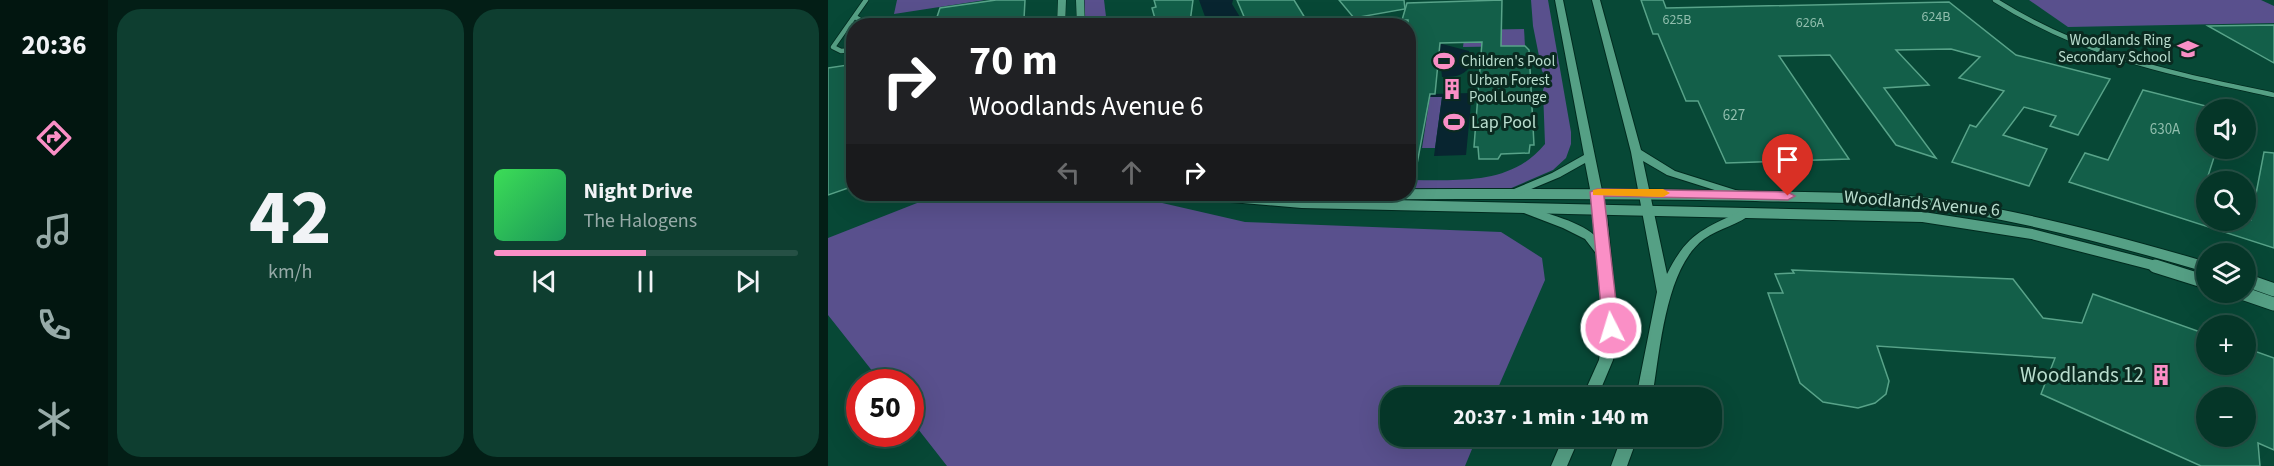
<!DOCTYPE html>
<meta charset="utf-8">
<style>
body{margin:0;font-family:"Source Sans 3",sans-serif;background:#0e3e30;color:#f1f3f6;height:100vh;display:flex;flex-direction:column;font-size:22px;white-space:nowrap}
*{box-sizing:border-box;margin:0}
p{font-size:20px;color:#97aba8}
.icon{flex:none;width:33px;height:33px;fill:none;stroke:currentColor;stroke-width:2;stroke-linecap:round;stroke-linejoin:round}
.map{position:relative;flex:1;overflow:hidden}
.drawer{display:flex;flex-direction:column;gap:9px;padding:9px;background:#031e16;width:720px}
.drawer>*{flex:none}
.banner{position:absolute;left:18px;top:18px;width:570px;height:183px;border-radius:24px;box-shadow:0 6px 24px #0002,0 0 0 2px #265045;background:#202124;color:#fff;overflow:hidden}
.buttons{position:absolute;left:1368px;top:99px;display:grid;gap:12px}
.buttons a{display:grid;place-items:center;width:60px;height:60px;border-radius:50%;background:#053628;box-shadow:0 6px 24px #0002,0 0 0 2px #265045;font-size:30px}
.speed{position:absolute;left:18px;top:369px;display:flex;gap:12px;font-size:30px;font-weight:700;text-align:center}
.speed>*{display:grid;place-content:center;width:78px;height:78px;border-radius:50%;background:#053628;box-shadow:0 6px 24px #0002,0 0 0 2px #265045;line-height:1}
.speed .limit{border:9px solid #d22;background:#fff;color:#111}
.pin{position:absolute;display:grid;place-items:center;width:51px;height:51px;color:#fff;margin:-62px -26px;border-radius:50% 50% 50% 0;rotate:-45deg;box-shadow:0 0 6px #0007}
.pin .icon{rotate:45deg}
.me{position:absolute;width:66px;margin:-33px;rotate:355deg;stroke-linejoin:round;filter:drop-shadow(0 0 4px #0008)}
.turn{display:flex;align-items:center;gap:21px;height:126px;padding:0 24px;font-size:27px}
.turn .icon{width:78px;height:78px;stroke-width:2.5}
.turn b{display:block;font-size:42px;line-height:51px}
.lanes{display:flex;align-items:center;height:57px;padding:0 24px;background:#0003;justify-content:center;gap:30px;direction:ltr}
.lanes .off{opacity:.35}
.drawer .card{flex:1;display:flex;flex-direction:column;justify-content:center;gap:9px;min-width:0;padding:0 21px;border-radius:24px;background:#0e3e30}
.drawer .dial{align-items:center;gap:0}
.dial b{font-size:78px;line-height:1}
.song{display:flex;align-items:center;gap:18px}
.cover{width:72px;height:72px;border-radius:9px;background:linear-gradient(135deg,hsl(130 70% 55%),hsl(150 70% 35%))}
.played{height:6px;border-radius:3px;background:linear-gradient(90deg,#fa8fc6 50%,#265045 50%)}
.keys{display:flex;justify-content:space-around;direction:ltr}
.drawer .tiles{flex:1;display:grid;gap:9px;grid-template-columns:repeat(2,1fr)}
.trip{position:absolute;left:552px;top:387px;width:342px;height:60px;border-radius:24px;background:#053628;box-shadow:0 6px 24px #0002,0 0 0 2px #265045;font-weight:700;line-height:60px;text-align:center}
main{display:flex;flex:1;min-height:0}
.menu{display:flex;flex-direction:column;width:108px;justify-content:space-around;align-items:center;background:#021610;color:#97aba8}
.menu .icon{width:42px;height:42px}
.menu .active{color:#fa8fc6}
.menu b{font-size:27px;color:#f1f3f6}
.map>svg:first-child{display:block}
.green{fill:#59508d}
.water{fill:#082530}
.building{fill:#135f49;stroke:#58a389;stroke-width:1.5;fill-rule:evenodd}
.lines{fill:none;stroke-linecap:round;stroke-linejoin:round}
.minor-casing{stroke:#012b1f;stroke-width:6}
.tertiary-far2-casing{stroke:#012b1f;stroke-width:9}
.tertiary-far1-casing{stroke:#012b1f;stroke-width:12}
.tertiary-casing{stroke:#012b1f;stroke-width:15}
.secondary-casing{stroke:#012b1f;stroke-width:2}
.minor{stroke:#55a085;stroke-width:4.5}
.tertiary-far2{stroke:#55a085;stroke-width:8}
.tertiary-far1{stroke:#55a085;stroke-width:10}
.tertiary{stroke:#55a085;stroke-width:13}
.secondary{fill:#55a085;fill-rule:evenodd}
.route{fill:#fa8fc6;stroke:#a25d81;stroke-width:1.5}
.slow{fill:#f59e0b}
.labels{text-anchor:middle;stroke-width:6;stroke-linejoin:round;paint-order:stroke}
.far-number-label{font-size:14px;fill:#90bead}
.far-poi-label{font-size:15px;fill:#b9ddce;stroke:#0a2a20;text-anchor:start}
.number-label{font-size:15px;fill:#90bead}
.poi-label{font-size:18px;fill:#b9ddce;stroke:#0a2a20;text-anchor:start}
.street-label{font-size:18px;fill:#b9ddce;stroke:#0a2a20}
.near-poi-label{font-size:21px;fill:#b9ddce;stroke:#0a2a20;text-anchor:end}
</style>
<main>
<nav class="menu">
<b>20:36</b>
<svg class="icon active" aria-label="directions" viewBox="0 0 24 24"><path d="M12 3l9 9-9 9-9-9zM9 14v-3h6M13 9l2 2-2 2"/></svg>
<svg class="icon" aria-label="music" viewBox="0 0 24 24"><path d="M9 18V5l10-2v13"/><circle cx="6" cy="18" r="3"/><circle cx="16" cy="16" r="3"/></svg>
<svg class="icon" aria-label="phone" viewBox="0 0 24 24"><path d="M5 4h4l2 5-3 2q2 4 5 5l2-3 5 2v4C11 20 4 13 5 4z"/></svg>
<svg class="icon" aria-label="climate" viewBox="0 0 24 24"><path d="M12 3v18M4 7l16 10M4 17L20 7"/></svg>
</nav>
<section class="drawer">
<div class="tiles">
<div class="card dial"><b>42</b><p>km/h</p></div>
<div class="card">
<div class="song"><i class="cover"></i><div><b>Night Drive</b><p>The Halogens</p></div></div>
<div class="played"></div>
<div class="keys"><svg class="icon" aria-label="previous" viewBox="0 0 24 24"><path d="M18 5L8 12l10 7zM5 5v14"/></svg><svg class="icon" aria-label="pause" viewBox="0 0 24 24"><path d="M8 5v14M16 5v14"/></svg><svg class="icon" aria-label="next" viewBox="0 0 24 24"><path d="M6 5l10 7-10 7zM19 5v14"/></svg></div>
</div>
</div>
</section>
<div class="map">
<svg width="1446" height="466" viewBox="0 0 1446 466">
<rect width="100%" height="100%" fill="#074836"/>
<g class="green">
<polygon points="69,0 157,0 66,14"/>
<polygon points="253,0 276,0 279,25 254,25"/>
<path d="M703 0H720L743 132V144L738 158 725 170 674 192 581 191V180C630 180 683 186 717 144L715 90 719 79 714 71 705 26Z"/>
<polygon points="1201,0 1433,0 1446,6 1446,23 1240,27"/>
<polygon points="696,29 697,46 635,47 637,30"/>
<polygon points="602,97 614,97 607,148 594,148"/>
<polygon points="112,194 295,194 417,222 673,232 714,258 717,280 666,397 562,398 562,436 649,437 637,466 119,466 83,420 82,382 53,382 0,315 0,238"/>
</g>
<g class="water">
<polygon points="371,0 405,0 404,4 412,17 410,25 380,25"/>
<path d="M614 44 641 51 642 67C634 77 625 77 614 77L613 67H598L580 45Z"/>
<polygon points="644,93 638,155 606,156 614,97 602,97 603,94"/>
</g>
<g class="building">
<polygon points="168,0 197,0 196,19 151,26 106,26 112,8"/>
<polygon points="326,0 365,0 362,22 329,26 324,8 328,7"/>
<polygon points="409,0 466,0 482,26 420,26"/>
<polygon points="511,0 576,0 577,9 526,18"/>
<polygon points="674,0 673,46 697,46 701,50 706,145 702,145 701,153 673,154 670,159 651,159 650,147 646,147 654,42 612,43 607,94 602,94 589,164 580,164 580,20 574,20 579,3"/>
<polygon points="813,0 835,0 838,8 1121,2 1188,55 1282,79 1250,135 1222,126 1228,116 1196,107 1175,135 1219,149 1201,186 1124,162 1142,125 1148,127 1176,91 1131,78 1152,57 1123,49 1068,50 1101,85 1056,88 1108,158 1068,145 1002,55 951,56 1021,159 898,163 870,101 858,101 830,34 825,34"/>
<polygon points="1446,25 1446,63 1380,26"/>
<polygon points="26,64 26,186 0,195 0,68"/>
<polygon points="1315,90 1378,106 1378,148 1389,148 1378,182 1378,220 1423,220 1436,152 1446,153 1446,248 1241,182 1257,153 1280,160"/>
<path d="M964 270 1185 279 1215 318 1254 323 1265 294 1378 334V364H1418V348L1446 358V450L1430 443 1432 466H1373L1213 394 1227 358 1049 346 1061 381 1058 394 1047 403 1030 408 995 402 972 383 940 293H955L947 274 966 273ZM1378 398H1418V436H1378Z"/>
</g>
<g class="lines">
<defs>
<g id="minor">
<path d="M1167 0C1257 57 1344 73 1446 95"/>
<polyline points="27,17 43,26"/>
<polyline points="26,50 13,51 5,47 38,0"/>
</g>
<g id="tertiary-far2">
<polyline points="252,0 253,26"/>
<polyline points="233,26 234,0"/>
</g>
<g id="tertiary-far1">
<polyline points="368,194 474,203 1095,217 1204,234 1332,267"/>
<path d="M466 194C620 195 774 192 928 196 995 198 1065 196 1131 207 1215 221 1297 243 1378 267"/>
</g>
<g id="tertiary">
<polyline points="1327,266 1378,282"/>
<polyline points="1374,266 1378,267"/>
<polyline points="1418,280 1446,290"/>
<polyline points="1411,292 1446,304"/>
</g>
<g id="secondary">
<path d="M727 0H735L779 215 790 328 785 360 769 398H754L771 360 776 328 770 256 757 239 735 228 688 210 686 208 692 205 696 206C716 213 756 222 769 238L767 215 757 163 732 177 682 198H674L672 196 674 194 724 173 756 155Z"/>
<path d="M764 0H772L813 150 847 171 920 194 922 196 916 199 912 198 839 175 815 161 839 274C860 232 876 229 915 210L919 209 925 212C912 225 891 228 876 239 837 268 832 352 824 398H808L829 292 803 152Z"/>
<polygon points="736,436 752,436 739,466 723,466"/>
<polygon points="794,436 810,436 799,466 783,466"/>
</g>
</defs>
<use href="#minor" class="minor-casing"/>
<use href="#tertiary-far2" class="tertiary-far2-casing"/>
<use href="#tertiary-far1" class="tertiary-far1-casing"/>
<use href="#tertiary" class="tertiary-casing"/>
<use href="#secondary" class="secondary-casing"/>
<use href="#minor" class="minor"/>
<use href="#tertiary-far2" class="tertiary-far2"/>
<use href="#tertiary-far1" class="tertiary-far1"/>
<use href="#tertiary" class="tertiary"/>
<use href="#secondary" class="secondary"/>
</g>
<polygon class="route" points="769,189 960,192 967,196 960,200 776,196 791,328 783,334 775,328 762,192"/>
<polygon class="slow" points="770,189 835,189 842,193 835,197 765,195 765,190"/>
<defs>
<symbol id="school-bare" viewBox="-9 -9 18 18"><path d="M0-5L7-2L0 1L-7-2ZM-4 1L0 2.5L4 1V4Q0 6-4 4Z" fill="#fa8fc6" stroke="#0a2a20" stroke-width="2.5" paint-order="stroke"/></symbol>
<symbol id="stadium-bare" viewBox="-9 -9 18 18"><path d="M0-5a6.5 5 0 1 0 0 10a6.5 5 0 1 0 0-10ZM-3.5-1.8h7v3.6h-7Z" fill="#fa8fc6" stroke="#0a2a20" stroke-width="2.5" paint-order="stroke"/></symbol>
<symbol id="building-bare" viewBox="-9 -9 18 18"><path d="M-4-6H4V6H1V3H-1V6H-4ZM-2.5-4.3h1.7v1.8h-1.7ZM.8-4.3h1.7v1.8H.8ZM-2.5-1h1.7V.8h-1.7ZM.8-1h1.7V.8H.8Z" fill="#fa8fc6" stroke="#0a2a20" stroke-width="2.5" paint-order="stroke"/></symbol>
</defs>
<g fill-rule="evenodd">
<use href="#school-bare" x="1345" y="34" width="30" height="30"/>
<use href="#stadium-bare" x="601" y="46" width="30" height="30"/>
<use href="#building-bare" x="609" y="74" width="30" height="30"/>
<use href="#stadium-bare" x="611" y="107" width="30" height="30"/>
<use href="#building-bare" x="1318" y="360" width="30" height="30"/>
</g>
<g class="labels">
<g class="far-number-label">
<text x="1108" y="21">624B</text>
<text x="849" y="24">625B</text>
<text x="982" y="27">626A</text>
</g>
<g class="far-poi-label">
<text x="1343" y="45" text-anchor="end">Woodlands Ring<tspan x="1343" dy="17">Secondary School</tspan></text>
<text x="633" y="66">Children's Pool</text>
<text x="641" y="85">Urban Forest<tspan x="641" dy="17">Pool Lounge</tspan></text>
</g>
<g class="number-label">
<text x="906" y="120">627</text>
<text x="1337" y="134">630A</text>
</g>
<g class="poi-label">
<text x="643" y="128">Lap Pool</text>
</g>
<g class="street-label">
<text transform="translate(1094 203) rotate(5)" y="6">Woodlands Avenue 6</text>
</g>
<g class="near-poi-label">
<text x="1316" y="382">Woodlands 12</text>
</g>
</g>
</svg>
<div class="buttons">
<a><svg class="icon" aria-label="sound" viewBox="0 0 24 24"><path d="M4 9h4l5-4v14l-5-4H4zM17 9q2 3 0 6"/></svg></a>
<a><svg class="icon" aria-label="search" viewBox="0 0 24 24"><circle cx="10" cy="10" r="6"/><path d="M15 15l6 6"/></svg></a>
<a><svg class="icon" aria-label="layers" viewBox="0 0 24 24"><path d="M12 4l9 5-9 5-9-5zM3 14l9 5 9-5"/></svg></a>
<a>+</a>
<a>−</a>
</div>
<div class="speed"><div class="limit">50</div></div>
<div class="pin" style="left:960px;top:196px;background:#d93025"><svg class="icon" aria-label="arrive" viewBox="0 0 24 24"><path d="M6 21V4h12l-3 4 3 4H6"/></svg></div>
<svg class="me" style="left:783px;top:328px" viewBox="-20 -20 40 40"><circle r="17" fill="#fa8fc6" stroke="#fff" stroke-width="3"/><path d="M0-11L8 9 0 5-8 9z" fill="#fff"/></svg>
<div class="trip">20:37 · 1 min · 140 m</div>
<div class="banner">
<div class="turn"><svg class="icon" aria-label="right" viewBox="0 0 24 24"><path d="M7 20v-9h11M14 6l5 5-5 5"/></svg><div><b>70 m</b>Woodlands Avenue 6</div></div>
<div class="lanes"><svg class="icon off" aria-label="left" viewBox="0 0 24 24"><path d="M17 20v-9H6M10 6l-5 5 5 5"/></svg><svg class="icon off" aria-label="ahead" viewBox="0 0 24 24"><path d="M12 20V5M6 11l6-6 6 6"/></svg><svg class="icon" aria-label="right" viewBox="0 0 24 24"><path d="M7 20v-9h11M14 6l5 5-5 5"/></svg></div>
</div>
</div>
</main>
